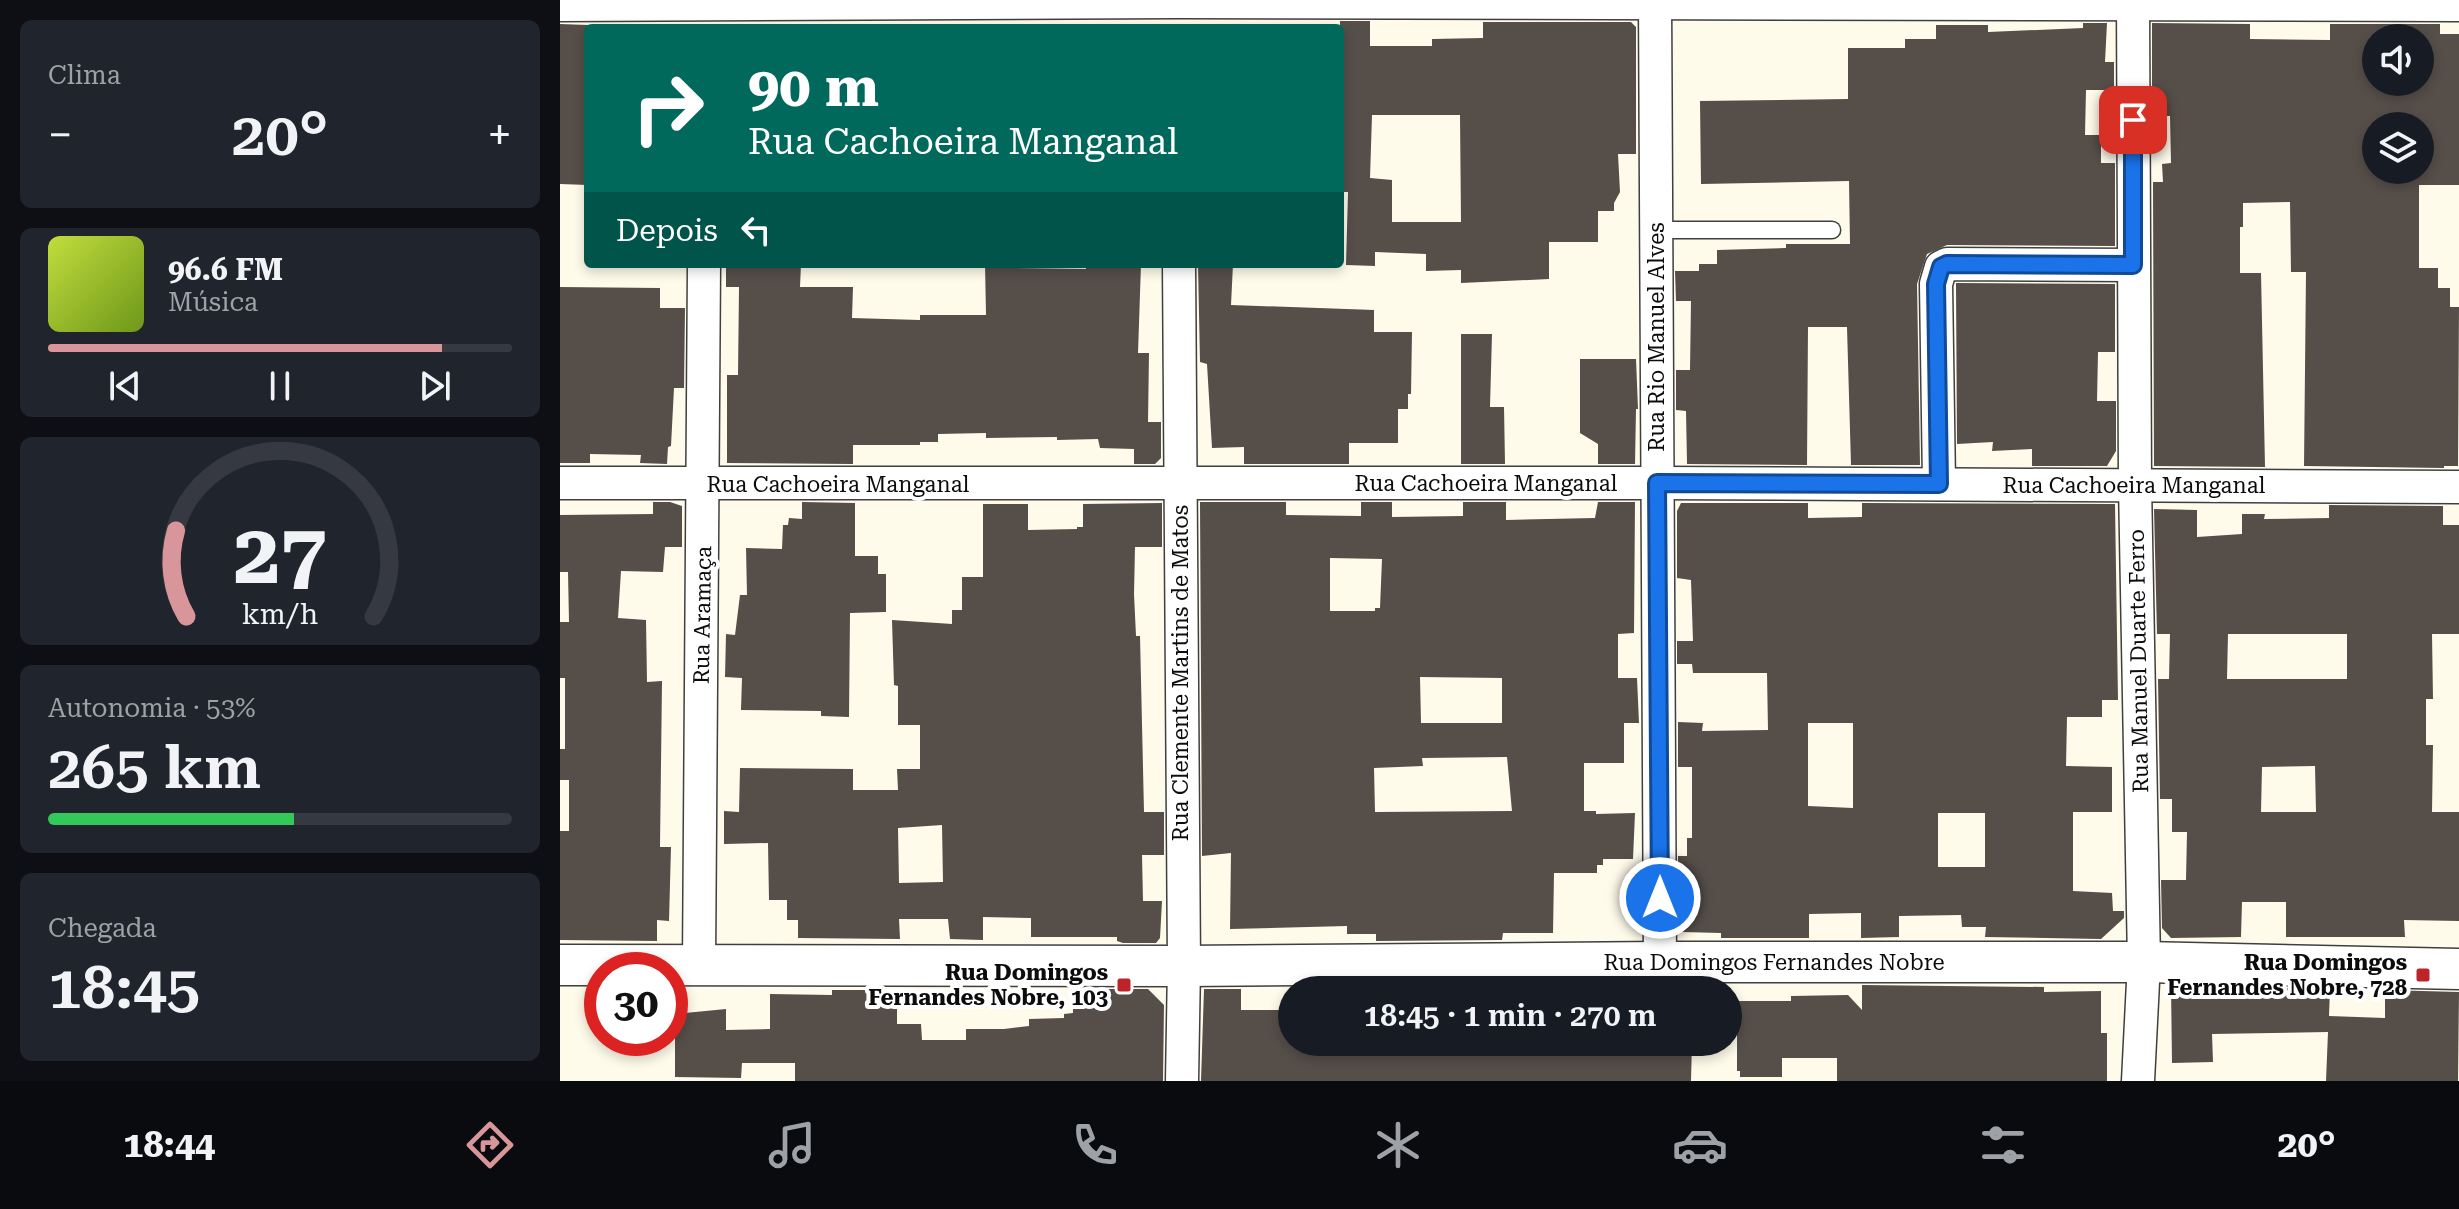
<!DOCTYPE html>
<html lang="pt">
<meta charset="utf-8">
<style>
body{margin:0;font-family:"Roboto Serif",serif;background:#20242c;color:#f1f3f6;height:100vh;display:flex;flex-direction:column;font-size:30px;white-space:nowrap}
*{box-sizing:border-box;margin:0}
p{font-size:26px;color:#9ea1a6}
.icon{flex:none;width:44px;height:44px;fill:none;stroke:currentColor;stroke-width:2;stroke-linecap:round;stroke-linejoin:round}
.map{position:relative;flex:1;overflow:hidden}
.sheet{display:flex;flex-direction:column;gap:20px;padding:20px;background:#0d0f14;width:560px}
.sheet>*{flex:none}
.guide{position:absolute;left:24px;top:24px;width:760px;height:244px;border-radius:8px;box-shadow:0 4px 12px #0003;background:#00695c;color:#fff;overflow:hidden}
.controls{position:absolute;left:1802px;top:24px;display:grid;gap:16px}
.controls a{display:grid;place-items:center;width:72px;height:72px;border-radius:50%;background:#171b24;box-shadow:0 4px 12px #0003;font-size:40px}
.speed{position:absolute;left:24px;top:952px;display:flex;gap:16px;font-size:40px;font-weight:700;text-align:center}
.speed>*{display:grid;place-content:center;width:104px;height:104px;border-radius:50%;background:#171b24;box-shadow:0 4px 12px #0003;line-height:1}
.speed .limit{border:12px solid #d22;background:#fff;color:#111}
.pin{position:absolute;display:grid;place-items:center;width:68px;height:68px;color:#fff;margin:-34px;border-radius:16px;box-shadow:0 4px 12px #0006}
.me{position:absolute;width:88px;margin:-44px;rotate:0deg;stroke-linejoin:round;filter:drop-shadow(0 0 6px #0008)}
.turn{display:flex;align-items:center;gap:28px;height:168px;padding:0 32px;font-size:36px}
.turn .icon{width:104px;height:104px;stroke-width:2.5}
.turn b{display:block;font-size:56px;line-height:68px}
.then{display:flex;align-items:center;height:76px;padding:0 32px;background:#0003;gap:16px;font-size:30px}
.big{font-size:60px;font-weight:600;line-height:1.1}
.sheet .card{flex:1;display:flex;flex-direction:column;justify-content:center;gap:12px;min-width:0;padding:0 28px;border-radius:12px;background:#20242c}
.sheet .dial{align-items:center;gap:0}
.dial svg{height:208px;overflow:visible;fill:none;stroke:#363941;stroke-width:7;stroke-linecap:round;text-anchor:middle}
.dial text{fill:#f1f3f6;stroke:none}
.song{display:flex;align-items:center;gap:24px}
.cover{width:96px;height:96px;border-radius:12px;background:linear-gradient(135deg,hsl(70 70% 55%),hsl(80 70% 35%))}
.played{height:8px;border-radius:4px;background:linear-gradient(90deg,#d9969a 85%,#363941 85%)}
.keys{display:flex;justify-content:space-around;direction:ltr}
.heat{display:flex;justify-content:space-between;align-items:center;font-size:44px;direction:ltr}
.charge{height:12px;border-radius:6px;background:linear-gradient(90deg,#34c759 53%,#363941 0)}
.trip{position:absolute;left:718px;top:976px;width:464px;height:80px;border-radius:40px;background:#171b24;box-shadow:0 4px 12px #0003;font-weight:600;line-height:80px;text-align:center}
.menu{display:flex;height:128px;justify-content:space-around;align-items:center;background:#090b0e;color:#9ea1a6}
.menu .icon{width:56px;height:56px}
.menu .current{color:#d9969a}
.menu b{font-size:36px;color:#f1f3f6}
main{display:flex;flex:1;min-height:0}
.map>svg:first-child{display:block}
.building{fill:#554e49;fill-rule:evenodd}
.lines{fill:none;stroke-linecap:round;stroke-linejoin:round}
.service-casing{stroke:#3f3f3f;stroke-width:19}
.minor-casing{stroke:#3f3f3f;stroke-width:35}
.tertiary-casing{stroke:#3f3f3f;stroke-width:43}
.service{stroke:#fff;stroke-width:16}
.minor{stroke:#fff;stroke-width:32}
.tertiary{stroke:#fff;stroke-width:40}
.route-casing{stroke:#114b97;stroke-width:20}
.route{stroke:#1a73e8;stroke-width:14}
.poi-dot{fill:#bc2429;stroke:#fff;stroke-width:3}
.labels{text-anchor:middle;stroke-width:8;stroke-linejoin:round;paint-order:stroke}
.street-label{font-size:22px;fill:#0c0c0c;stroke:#fff}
.poi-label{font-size:22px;font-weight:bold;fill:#0c0c0c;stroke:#fff;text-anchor:end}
</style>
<main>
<section class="sheet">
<div class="card"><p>Clima</p>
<div class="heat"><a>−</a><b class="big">20°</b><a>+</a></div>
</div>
<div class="card">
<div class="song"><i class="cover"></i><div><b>96.6 FM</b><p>Música</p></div></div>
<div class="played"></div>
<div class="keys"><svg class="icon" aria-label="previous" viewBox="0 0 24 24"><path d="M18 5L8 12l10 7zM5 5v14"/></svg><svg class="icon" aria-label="pause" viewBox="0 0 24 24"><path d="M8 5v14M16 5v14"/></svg><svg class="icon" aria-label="next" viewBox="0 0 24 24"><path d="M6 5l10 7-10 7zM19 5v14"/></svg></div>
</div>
<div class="card dial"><svg viewBox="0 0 100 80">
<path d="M14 69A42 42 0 1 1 86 69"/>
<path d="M14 69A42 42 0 0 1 10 36" stroke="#d9969a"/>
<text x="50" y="56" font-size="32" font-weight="700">27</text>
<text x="50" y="72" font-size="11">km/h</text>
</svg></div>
<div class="card"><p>Autonomia · 53%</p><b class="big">265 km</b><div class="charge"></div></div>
<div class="card"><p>Chegada</p><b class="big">18:45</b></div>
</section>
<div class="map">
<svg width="1899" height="1081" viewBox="0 0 1899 1081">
<rect width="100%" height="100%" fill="#fffbeb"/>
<g class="building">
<path d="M780 21H810V46H872V39L923 38V22H1071L1076 27V154H1058L1060 192 1054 203V211H1038V242H989V279L901 283V270L866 271V254L815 252V266L786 265 788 192H782ZM812 115H900L901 222H832V180L810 178Z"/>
<polygon points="1523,23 1547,23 1545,62 1554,62 1554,90 1526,90 1525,135 1541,135 1541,163 1555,163 1555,246 1387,245 1367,254 1357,284 1360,465 1291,465 1287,327 1248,327 1247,465 1127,464 1126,411 1116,410 1116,370 1130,370 1131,301 1116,301 1115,271 1139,271 1139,264 1157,264 1157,250 1226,248 1226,244 1290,244 1289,181 1141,184 1140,101 1288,99 1288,48 1345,48 1345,39 1376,39 1376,25 1428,25 1428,32 1523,28"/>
<path d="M1592 23 1690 24V39L1770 40V24H1880V34H1899V185H1859V268H1878V288H1890V307H1899L1898 466H1884V468L1744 466 1746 272H1731L1730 202 1683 203V227H1680V273H1701L1705 467 1594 466 1593 182H1603L1602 164 1611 163 1610 116H1592ZM1816 38H1860V82H1816ZM1816 126H1860V170H1816Z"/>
<polygon points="0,24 28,25 28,185 0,184"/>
<polygon points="166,264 241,264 240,287 293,287 292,318 360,320 360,315 426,315 425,264 449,264 449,268 526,269 526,264 581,264 578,353 589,353 588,422 601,422 601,458 595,464 574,464 574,449 540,448 538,439 497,440 497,437 426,438 426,433 378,434 378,442 360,442 360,445 293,445 293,464 167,463 167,375 178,375 179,287 166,287"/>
<polygon points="638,264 673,264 671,305 814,310 814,332 852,332 851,394 848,394 848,409 838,409 838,443 789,443 789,464 684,464 684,447 652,448 647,364 640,362"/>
<polygon points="1396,283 1555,284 1555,352 1538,352 1537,401 1556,401 1556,451 1547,466 1472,466 1472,449 1432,451 1433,442 1397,444"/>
<polygon points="0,287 100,288 100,308 125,308 124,388 114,388 111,446 108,447 107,464 80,463 81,455 30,454 30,463 0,463"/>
<polygon points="901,334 932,334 930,407 944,407 945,464 901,464"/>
<polygon points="1020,359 1076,359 1078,409 1076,409 1075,464 1038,464 1038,444 1020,433"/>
<polygon points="93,502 110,502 122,506 122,547 105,547 103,572 61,571 58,618 86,620 87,682 102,681 100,847 111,847 109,921 97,920 97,941 0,940 0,831 9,831 9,780 0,780 0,749 5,749 5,678 0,678 0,622 9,622 8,572 0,572 0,515 93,514"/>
<polygon points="242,502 295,503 295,556 318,556 318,574 326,574 326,612 290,613 289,717 261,716 261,711 181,710 182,678 165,677 166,634 175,635 180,595 187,595 186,548 222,549 223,525 228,525 229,518 242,519"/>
<path d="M640 502H726V515L801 516V502H832V517L903 516V502H946V520L1035 518 1038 502H1075L1074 633 1058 634V678H1077L1079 723H1064V763H1024V811H1036V814L1075 813 1073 859H1043V865H1037V873H994L993 933H943L942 940 816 941V934H787V926L670 929 671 853 642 856ZM770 558 822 559 820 608H815V611H770ZM860 677 942 678V723H861ZM947 757 952 811 815 812 814 768 863 766 862 758Z"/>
<path d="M602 503V547H575L574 594 576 636H580L584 812H604V855H582L583 901H602L600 938 596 943H563L557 941V937H471V918L423 917V940L390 939 388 919H339L340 939 238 938V920H227V900H209L208 843 164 844V811L179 812 180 768 293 769V790H338L337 769H360V725H338V686L334 685 332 620 392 624V610H402V577H423V504H468V530L517 529V527H523V504ZM382 825 383 882 339 883 338 828Z"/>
<path d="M1121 503H1248V518L1302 517V503L1555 504 1558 700H1542V717H1507L1506 766 1552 767V812H1513V891L1552 893 1553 911H1564V918L1541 939 1425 937 1426 927H1402L1401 915 1339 916V937L1301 938V913L1249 914V938H1161V933L1123 932 1119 923 1118 856H1127V838H1132V767H1118V722L1143 723 1142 731 1208 730 1207 673H1133L1132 664H1117V641H1133L1131 580 1117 578V511ZM1248 723H1293V808L1248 806ZM1378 813H1425V867H1378Z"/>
<path d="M1769 505 1883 506V525H1899V634H1872L1873 699H1866V745H1873L1872 812H1899V921L1844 920 1845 937H1726V902H1682L1681 937 1611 938 1602 928 1601 880H1626L1627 832H1612V799H1600L1598 679H1609L1610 634H1597L1594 509 1637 510V537L1682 534V514H1705L1704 519 1769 518ZM1668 634H1787V679H1667ZM1755 766 1756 812H1701L1702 767Z"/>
<polygon points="1302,985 1484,987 1484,992 1541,991 1541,1033 1547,1033 1547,1081 1277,1081 1277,1058 1222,1058 1222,1077 1180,1077 1180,1071 1177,1071 1177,1032 1168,1032 1168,1001 1231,1001 1231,996 1288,995 1302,1010"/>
<polygon points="1611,986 1770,989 1769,1016 1825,1018 1825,990 1899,992 1898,1081 1766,1081 1768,1032 1652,1034 1653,1062 1612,1063"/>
<polygon points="531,989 588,989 604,1005 603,1081 235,1081 235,1063 182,1063 181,1078 115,1077 115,1014 166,1009 166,1030 210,1029 210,994 272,995 272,990 331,990 331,1003 337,1003 337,1024 361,1024 362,1040 406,1040 406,1029 444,1029 469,1026 469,1019 504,1018 504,1014 513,1013 513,1000 531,999"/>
<polygon points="644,989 681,989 681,1010 732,1010 732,1042 1132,1042 1131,1081 641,1081"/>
</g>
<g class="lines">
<defs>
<polyline id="service" points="1096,230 1272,230"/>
<g id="minor">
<polyline points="1095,0 1100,962"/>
<polyline points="1573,0 1575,484 1584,962 1578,1081"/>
<polyline points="0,5 619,2 1899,5"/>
<polyline points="619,264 624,966 622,1081"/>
<polyline points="0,483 1097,483 1899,487"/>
<polyline points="1379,484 1376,284 1381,267 1387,264 1573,265"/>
<polyline points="139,965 144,264"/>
</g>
<polyline id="tertiary" points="0,965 624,966 1100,962 1584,962 1899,969"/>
</defs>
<use href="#service" class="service-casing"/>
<use href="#minor" class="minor-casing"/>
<use href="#tertiary" class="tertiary-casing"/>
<use href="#service" class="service"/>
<use href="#minor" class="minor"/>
<use href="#tertiary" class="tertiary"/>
</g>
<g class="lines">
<defs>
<polyline id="route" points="1100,898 1097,483 1379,484 1376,284 1381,267 1387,264 1573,265 1573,120"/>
</defs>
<use href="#route" class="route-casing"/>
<use href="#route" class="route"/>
</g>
<g class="poi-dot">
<rect x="1855" y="967" width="16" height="16" rx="4"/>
<rect x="556" y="977" width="16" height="16" rx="4"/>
</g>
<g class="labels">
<g class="street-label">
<text transform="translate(1096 337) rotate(-90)" y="8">Rua Rio Manuel Alves</text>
<text x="926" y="491">Rua Cachoeira Manganal</text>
<text x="278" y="492">Rua Cachoeira Manganal</text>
<text x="1574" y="493">Rua Cachoeira Manganal</text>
<text transform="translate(142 615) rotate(-89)" y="8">Rua Aramaça</text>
<text transform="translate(1578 661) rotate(-91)" y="8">Rua Manuel Duarte Ferro</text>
<text transform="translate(620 673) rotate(-90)" y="8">Rua Clemente Martins de Matos</text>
<text x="1214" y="970">Rua Domingos Fernandes Nobre</text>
</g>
<g class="poi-label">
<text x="1847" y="970">Rua Domingos<tspan x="1847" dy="25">Fernandes Nobre, 728</tspan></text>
<text x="548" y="980">Rua Domingos<tspan x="548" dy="25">Fernandes Nobre, 103</tspan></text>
</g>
</g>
</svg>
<div class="controls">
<a><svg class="icon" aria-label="sound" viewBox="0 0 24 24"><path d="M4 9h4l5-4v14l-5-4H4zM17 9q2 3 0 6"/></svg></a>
<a><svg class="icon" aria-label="layers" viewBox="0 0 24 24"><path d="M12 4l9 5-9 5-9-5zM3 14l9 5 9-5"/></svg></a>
</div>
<div class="speed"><div class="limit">30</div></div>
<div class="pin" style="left:1573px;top:120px;background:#d93025"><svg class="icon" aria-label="arrive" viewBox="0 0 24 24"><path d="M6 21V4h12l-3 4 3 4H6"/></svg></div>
<svg class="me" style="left:1100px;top:898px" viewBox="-20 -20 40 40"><circle r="17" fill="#1a73e8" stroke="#fff" stroke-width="3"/><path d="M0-11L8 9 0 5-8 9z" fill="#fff"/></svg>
<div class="trip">18:45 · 1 min · 270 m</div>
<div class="guide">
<div class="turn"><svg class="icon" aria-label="right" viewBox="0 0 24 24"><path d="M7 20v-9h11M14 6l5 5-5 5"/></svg><div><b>90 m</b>Rua Cachoeira Manganal</div></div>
<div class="then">Depois<svg class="icon" aria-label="left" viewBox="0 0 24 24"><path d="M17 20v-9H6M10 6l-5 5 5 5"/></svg></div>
</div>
</div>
</main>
<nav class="menu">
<b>18:44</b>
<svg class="icon current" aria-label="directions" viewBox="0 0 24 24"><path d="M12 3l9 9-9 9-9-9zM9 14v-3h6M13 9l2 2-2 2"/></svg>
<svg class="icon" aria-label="music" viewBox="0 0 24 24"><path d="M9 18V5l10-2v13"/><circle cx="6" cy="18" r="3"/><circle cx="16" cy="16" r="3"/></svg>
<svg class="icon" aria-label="phone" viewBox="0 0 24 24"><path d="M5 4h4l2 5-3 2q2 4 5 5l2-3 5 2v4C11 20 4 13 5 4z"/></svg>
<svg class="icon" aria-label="climate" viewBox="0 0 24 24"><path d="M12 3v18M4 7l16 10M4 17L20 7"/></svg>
<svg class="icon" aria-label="car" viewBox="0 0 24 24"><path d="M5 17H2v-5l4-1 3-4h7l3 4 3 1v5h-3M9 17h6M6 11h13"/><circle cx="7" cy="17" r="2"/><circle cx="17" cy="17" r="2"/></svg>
<svg class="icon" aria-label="filters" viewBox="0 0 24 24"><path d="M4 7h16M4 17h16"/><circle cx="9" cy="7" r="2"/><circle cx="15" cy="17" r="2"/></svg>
<b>20°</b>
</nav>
